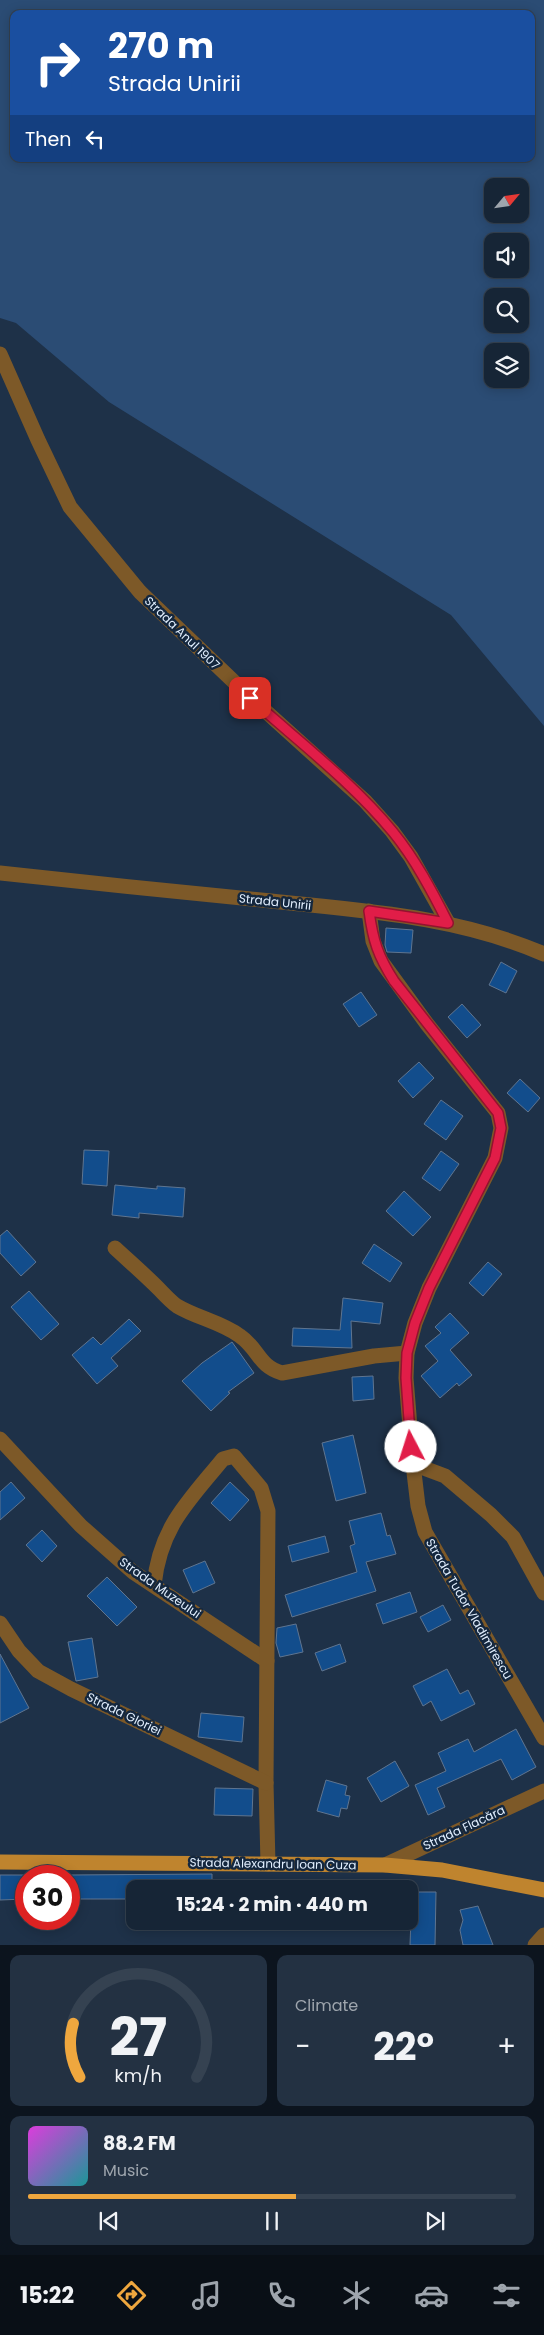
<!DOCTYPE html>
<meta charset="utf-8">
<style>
body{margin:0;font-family:Poppins,sans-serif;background:#233142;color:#f1f3f6;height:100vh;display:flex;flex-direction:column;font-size:19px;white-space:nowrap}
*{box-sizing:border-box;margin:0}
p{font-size:16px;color:#9ea5ad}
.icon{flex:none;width:28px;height:28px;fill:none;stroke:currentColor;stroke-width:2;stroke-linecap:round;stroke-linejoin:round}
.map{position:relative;height:1945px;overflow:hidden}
.sheet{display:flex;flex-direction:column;gap:10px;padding:10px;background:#0c141e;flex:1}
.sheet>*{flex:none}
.guide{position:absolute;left:10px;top:10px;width:525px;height:152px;border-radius:10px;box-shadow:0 2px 12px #0003,0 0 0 1px #354251;background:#1a4fa0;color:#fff;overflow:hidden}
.needle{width:32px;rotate:61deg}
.fabs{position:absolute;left:484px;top:178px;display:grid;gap:10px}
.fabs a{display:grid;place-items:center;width:45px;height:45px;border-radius:10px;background:#162536;box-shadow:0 2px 12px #0003,0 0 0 1px #354251;font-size:25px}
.speed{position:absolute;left:15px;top:1865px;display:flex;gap:10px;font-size:25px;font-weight:700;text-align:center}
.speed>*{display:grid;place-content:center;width:65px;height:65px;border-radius:50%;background:#162536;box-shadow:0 2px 12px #0003,0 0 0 1px #354251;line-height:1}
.speed .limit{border:8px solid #d22;background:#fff;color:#111}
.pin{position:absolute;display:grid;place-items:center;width:42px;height:42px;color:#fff;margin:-21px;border-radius:10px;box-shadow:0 2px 8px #0006}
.me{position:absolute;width:55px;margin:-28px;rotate:355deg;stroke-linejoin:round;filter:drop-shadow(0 0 4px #0008)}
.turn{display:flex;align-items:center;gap:18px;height:105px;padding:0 15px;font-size:22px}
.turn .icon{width:65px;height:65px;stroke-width:2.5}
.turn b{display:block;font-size:35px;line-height:42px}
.then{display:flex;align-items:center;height:48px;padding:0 15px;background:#0003;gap:10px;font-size:19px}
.big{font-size:38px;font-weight:700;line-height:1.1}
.sheet .card{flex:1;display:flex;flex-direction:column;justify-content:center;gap:8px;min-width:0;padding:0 18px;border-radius:10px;background:#233142}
.sheet .dial{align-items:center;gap:0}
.dial svg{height:130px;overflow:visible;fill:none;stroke:#354251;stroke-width:7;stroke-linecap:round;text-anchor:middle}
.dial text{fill:#f1f3f6;stroke:none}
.song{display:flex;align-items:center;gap:15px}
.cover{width:60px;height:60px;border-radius:8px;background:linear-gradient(135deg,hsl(300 70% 55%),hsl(180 70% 35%))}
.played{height:5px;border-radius:2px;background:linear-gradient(90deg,#efa73e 55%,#354251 55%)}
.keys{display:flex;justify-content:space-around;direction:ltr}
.heat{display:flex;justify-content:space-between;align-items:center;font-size:28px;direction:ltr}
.sheet .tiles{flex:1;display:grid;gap:10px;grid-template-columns:1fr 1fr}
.card:last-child{grid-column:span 2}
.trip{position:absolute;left:126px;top:1880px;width:292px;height:50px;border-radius:10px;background:#162536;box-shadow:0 2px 12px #0003,0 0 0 1px #354251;font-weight:700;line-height:50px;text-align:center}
.tab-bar{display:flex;height:80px;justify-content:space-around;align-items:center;background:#090f16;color:#9ea5ad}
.tab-bar .icon{width:35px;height:35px}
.tab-bar .on{color:#efa73e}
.tab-bar b{font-size:22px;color:#f1f3f6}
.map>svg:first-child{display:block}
.green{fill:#2b4c74;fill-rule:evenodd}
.building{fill:#124d8c;stroke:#5f7590}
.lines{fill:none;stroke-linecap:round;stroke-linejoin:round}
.minor{stroke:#7d5928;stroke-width:15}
.major{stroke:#bf842e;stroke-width:15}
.route-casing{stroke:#92132f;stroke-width:12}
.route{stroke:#e11d48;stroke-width:9}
.labels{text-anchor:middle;stroke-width:5;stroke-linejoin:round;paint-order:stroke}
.street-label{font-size:12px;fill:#e2effe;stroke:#14273e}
</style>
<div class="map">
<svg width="544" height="1945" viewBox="0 0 544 1945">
<rect width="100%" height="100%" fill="#1e3148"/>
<path class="green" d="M0 0H544V726L451 615 109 402 16 323 0 318ZM14 14H531V159H14ZM492 186H520V214H492ZM492 241H520V269H492ZM492 296H520V324H492ZM492 351H520V379H492Z"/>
<g class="building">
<polygon points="386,928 413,930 411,953 387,952 385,945"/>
<polygon points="501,962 517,971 506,993 489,985"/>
<polygon points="361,992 377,1015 359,1027 343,1004"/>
<polygon points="462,1004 481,1025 467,1038 448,1017"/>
<polygon points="419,1062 434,1078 413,1098 398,1081"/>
<polygon points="520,1079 540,1098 528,1112 507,1093"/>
<polygon points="441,1100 463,1116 446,1140 424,1124"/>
<polygon points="84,1150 109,1151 107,1186 82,1184"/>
<polygon points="441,1151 459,1164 440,1191 422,1178"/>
<polygon points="115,1185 157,1189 157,1186 185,1188 183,1217 139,1213 139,1218 112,1215"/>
<polygon points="404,1191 431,1217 413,1236 386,1211"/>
<polygon points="7,1230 36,1262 21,1276 0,1253 0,1236"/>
<polygon points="374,1244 402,1263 390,1282 362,1263"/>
<polygon points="488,1262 502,1274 483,1296 469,1283"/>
<polygon points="29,1291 59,1324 41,1340 11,1307"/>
<polygon points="343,1298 383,1303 380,1324 351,1321 352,1348 292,1346 293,1328 340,1330"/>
<polygon points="450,1313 469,1333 450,1350 472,1375 459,1386 457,1383 440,1398 421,1376 438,1361 425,1346 441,1333 435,1327"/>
<polygon points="129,1319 141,1331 111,1358 118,1366 97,1384 72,1355 93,1337 101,1345"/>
<polygon points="232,1342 254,1373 228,1392 230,1393 211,1411 182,1381 202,1363"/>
<polygon points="373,1376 374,1399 353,1401 352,1377"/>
<polygon points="353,1435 366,1493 336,1501 322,1443"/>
<polygon points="11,1482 25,1498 0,1520 0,1492"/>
<polygon points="230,1482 249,1500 230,1521 211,1503"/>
<polygon points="381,1513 387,1536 390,1535 396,1554 366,1562 376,1591 292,1617 285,1595 357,1572 350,1546 355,1544 349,1521"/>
<polygon points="42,1530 57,1546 42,1562 26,1545"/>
<polygon points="325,1536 329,1552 292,1562 288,1546"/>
<polygon points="205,1561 215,1583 193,1593 183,1570"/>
<polygon points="107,1577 137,1607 117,1626 87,1596"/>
<polygon points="410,1592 417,1612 383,1624 376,1604"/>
<polygon points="443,1605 451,1620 428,1632 420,1617"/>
<polygon points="296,1624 303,1652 280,1657 276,1643 277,1628"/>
<polygon points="92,1638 98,1677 76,1681 68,1642"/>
<polygon points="340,1644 346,1662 322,1671 315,1653"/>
<polygon points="0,1654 29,1708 0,1723"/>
<polygon points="447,1669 460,1694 468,1690 475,1704 441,1721 431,1701 423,1706 413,1686"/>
<polygon points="201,1713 244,1717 242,1742 198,1737"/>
<polygon points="516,1729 536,1767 512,1780 501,1759 437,1788 445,1807 428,1815 415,1785 446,1771 438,1753 468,1739 474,1752"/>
<polygon points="395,1761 409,1786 381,1802 367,1778"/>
<polygon points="326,1780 347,1786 345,1795 350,1796 347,1809 341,1808 339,1817 317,1811"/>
<polygon points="215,1788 253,1789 252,1816 214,1815"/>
<polygon points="212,1874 212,1889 135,1889 135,1899 69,1899 69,1875"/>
<polygon points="0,1875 26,1875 26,1899 0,1900"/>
<polygon points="412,1892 436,1892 435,1945 410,1945"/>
<polygon points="478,1906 493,1945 463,1945 460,1930 463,1920 460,1910"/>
</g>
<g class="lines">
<g class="minor">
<polyline points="0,354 38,440 70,507 140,592 251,698 365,801 392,831 411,857 448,923"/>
<path d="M0 873C90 883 181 892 271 901 365 911 456 916 544 954"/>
<polyline points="369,911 373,941 381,961 427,1024 498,1113 501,1128 495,1158 429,1288 415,1323 407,1353 406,1378 413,1464 418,1506 425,1532 544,1738"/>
<path d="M115 1248C129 1261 144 1274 158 1288 164 1294 170 1301 177 1306 197 1318 221 1322 240 1336 259 1349 258 1366 282 1373L374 1356 407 1353"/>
<polyline points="0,1439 81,1526 133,1572 267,1661"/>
<polyline points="413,1464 445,1476 491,1515 513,1537 544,1593"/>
<path d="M154 1585C160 1527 188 1502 223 1459L234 1456 261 1488 268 1511 266 1783 268 1864"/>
<polyline points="0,1623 19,1651 38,1671 71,1689 266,1783"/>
<polyline points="385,1865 544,1791"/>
<polyline points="535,1945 544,1935"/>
</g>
<polyline class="major" points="0,1862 385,1865 442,1870 544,1890"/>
</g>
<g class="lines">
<defs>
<path id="route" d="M250 698C298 741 352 782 393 832 415 859 432 891 448 923L369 911C373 941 378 956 394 981L498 1113 501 1128 495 1158 429 1288 415 1323 407 1353 406 1378 411 1447"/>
</defs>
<use href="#route" class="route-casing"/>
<use href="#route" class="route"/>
</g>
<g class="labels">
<g class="street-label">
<text transform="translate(182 633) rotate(44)" y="4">Strada Anul 1907</text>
<text transform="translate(275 902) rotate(6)" y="4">Strada Unirii</text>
<text transform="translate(160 1588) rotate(35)" y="4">Strada Muzeului</text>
<text transform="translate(469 1609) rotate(60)" y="4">Strada Tudor Vladimirescu</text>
<text transform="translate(124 1714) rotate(26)" y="4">Strada Gloriei</text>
<text transform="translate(464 1828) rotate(-25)" y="4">Strada Flacăra</text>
<text transform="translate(273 1864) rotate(1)" y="4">Strada Alexandru Ioan Cuza</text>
</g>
</g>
</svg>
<div class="fabs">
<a><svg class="needle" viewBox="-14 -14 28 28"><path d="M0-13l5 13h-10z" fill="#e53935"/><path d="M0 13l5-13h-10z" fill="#9ea5ad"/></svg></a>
<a><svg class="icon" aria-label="sound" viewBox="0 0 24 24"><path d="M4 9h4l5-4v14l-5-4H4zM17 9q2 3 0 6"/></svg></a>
<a><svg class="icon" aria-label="search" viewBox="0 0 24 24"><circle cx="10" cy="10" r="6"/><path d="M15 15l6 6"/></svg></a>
<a><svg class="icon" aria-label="layers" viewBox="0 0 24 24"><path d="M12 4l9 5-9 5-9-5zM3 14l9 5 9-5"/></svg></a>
</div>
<div class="speed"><div class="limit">30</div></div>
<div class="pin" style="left:250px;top:698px;background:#d93025"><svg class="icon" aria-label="arrive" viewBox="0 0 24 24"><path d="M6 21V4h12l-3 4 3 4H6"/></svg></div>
<svg class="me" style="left:411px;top:1447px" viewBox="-20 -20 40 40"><circle r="19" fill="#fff"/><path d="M0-13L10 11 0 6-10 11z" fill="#e11d48"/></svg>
<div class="trip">15:24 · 2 min · 440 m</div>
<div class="guide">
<div class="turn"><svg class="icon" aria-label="right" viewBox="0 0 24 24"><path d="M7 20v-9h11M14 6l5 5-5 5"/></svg><div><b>270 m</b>Strada Unirii</div></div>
<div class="then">Then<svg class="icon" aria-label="left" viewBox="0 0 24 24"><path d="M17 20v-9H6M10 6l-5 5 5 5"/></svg></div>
</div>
</div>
<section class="sheet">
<div class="tiles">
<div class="card dial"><svg viewBox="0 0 100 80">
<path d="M14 69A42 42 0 1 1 86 69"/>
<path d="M14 69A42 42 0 0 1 10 36" stroke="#efa73e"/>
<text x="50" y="56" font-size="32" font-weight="700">27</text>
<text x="50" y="72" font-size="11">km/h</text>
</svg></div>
<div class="card"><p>Climate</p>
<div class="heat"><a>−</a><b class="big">22°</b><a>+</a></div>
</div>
<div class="card">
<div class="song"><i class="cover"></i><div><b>88.2 FM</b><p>Music</p></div></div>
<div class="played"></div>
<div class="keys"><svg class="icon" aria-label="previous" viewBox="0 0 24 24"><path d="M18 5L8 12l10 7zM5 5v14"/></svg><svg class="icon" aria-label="pause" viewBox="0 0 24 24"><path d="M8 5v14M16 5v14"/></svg><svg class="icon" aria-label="next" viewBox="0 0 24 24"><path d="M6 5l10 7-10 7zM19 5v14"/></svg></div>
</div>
</div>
</section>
<nav class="tab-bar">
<b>15:22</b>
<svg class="icon on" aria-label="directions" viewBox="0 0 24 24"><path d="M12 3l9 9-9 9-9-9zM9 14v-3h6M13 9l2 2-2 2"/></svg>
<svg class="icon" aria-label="music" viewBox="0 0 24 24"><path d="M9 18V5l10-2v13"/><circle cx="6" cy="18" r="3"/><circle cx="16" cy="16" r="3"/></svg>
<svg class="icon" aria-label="phone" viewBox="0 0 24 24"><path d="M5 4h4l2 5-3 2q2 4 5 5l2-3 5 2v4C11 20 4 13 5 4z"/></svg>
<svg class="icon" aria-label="climate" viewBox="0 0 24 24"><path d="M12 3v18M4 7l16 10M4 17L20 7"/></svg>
<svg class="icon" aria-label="car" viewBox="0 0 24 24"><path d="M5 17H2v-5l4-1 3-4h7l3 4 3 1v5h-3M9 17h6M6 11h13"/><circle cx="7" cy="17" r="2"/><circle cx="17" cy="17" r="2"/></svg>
<svg class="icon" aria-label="filters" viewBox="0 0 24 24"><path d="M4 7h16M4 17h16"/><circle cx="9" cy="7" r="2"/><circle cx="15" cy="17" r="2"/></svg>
</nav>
